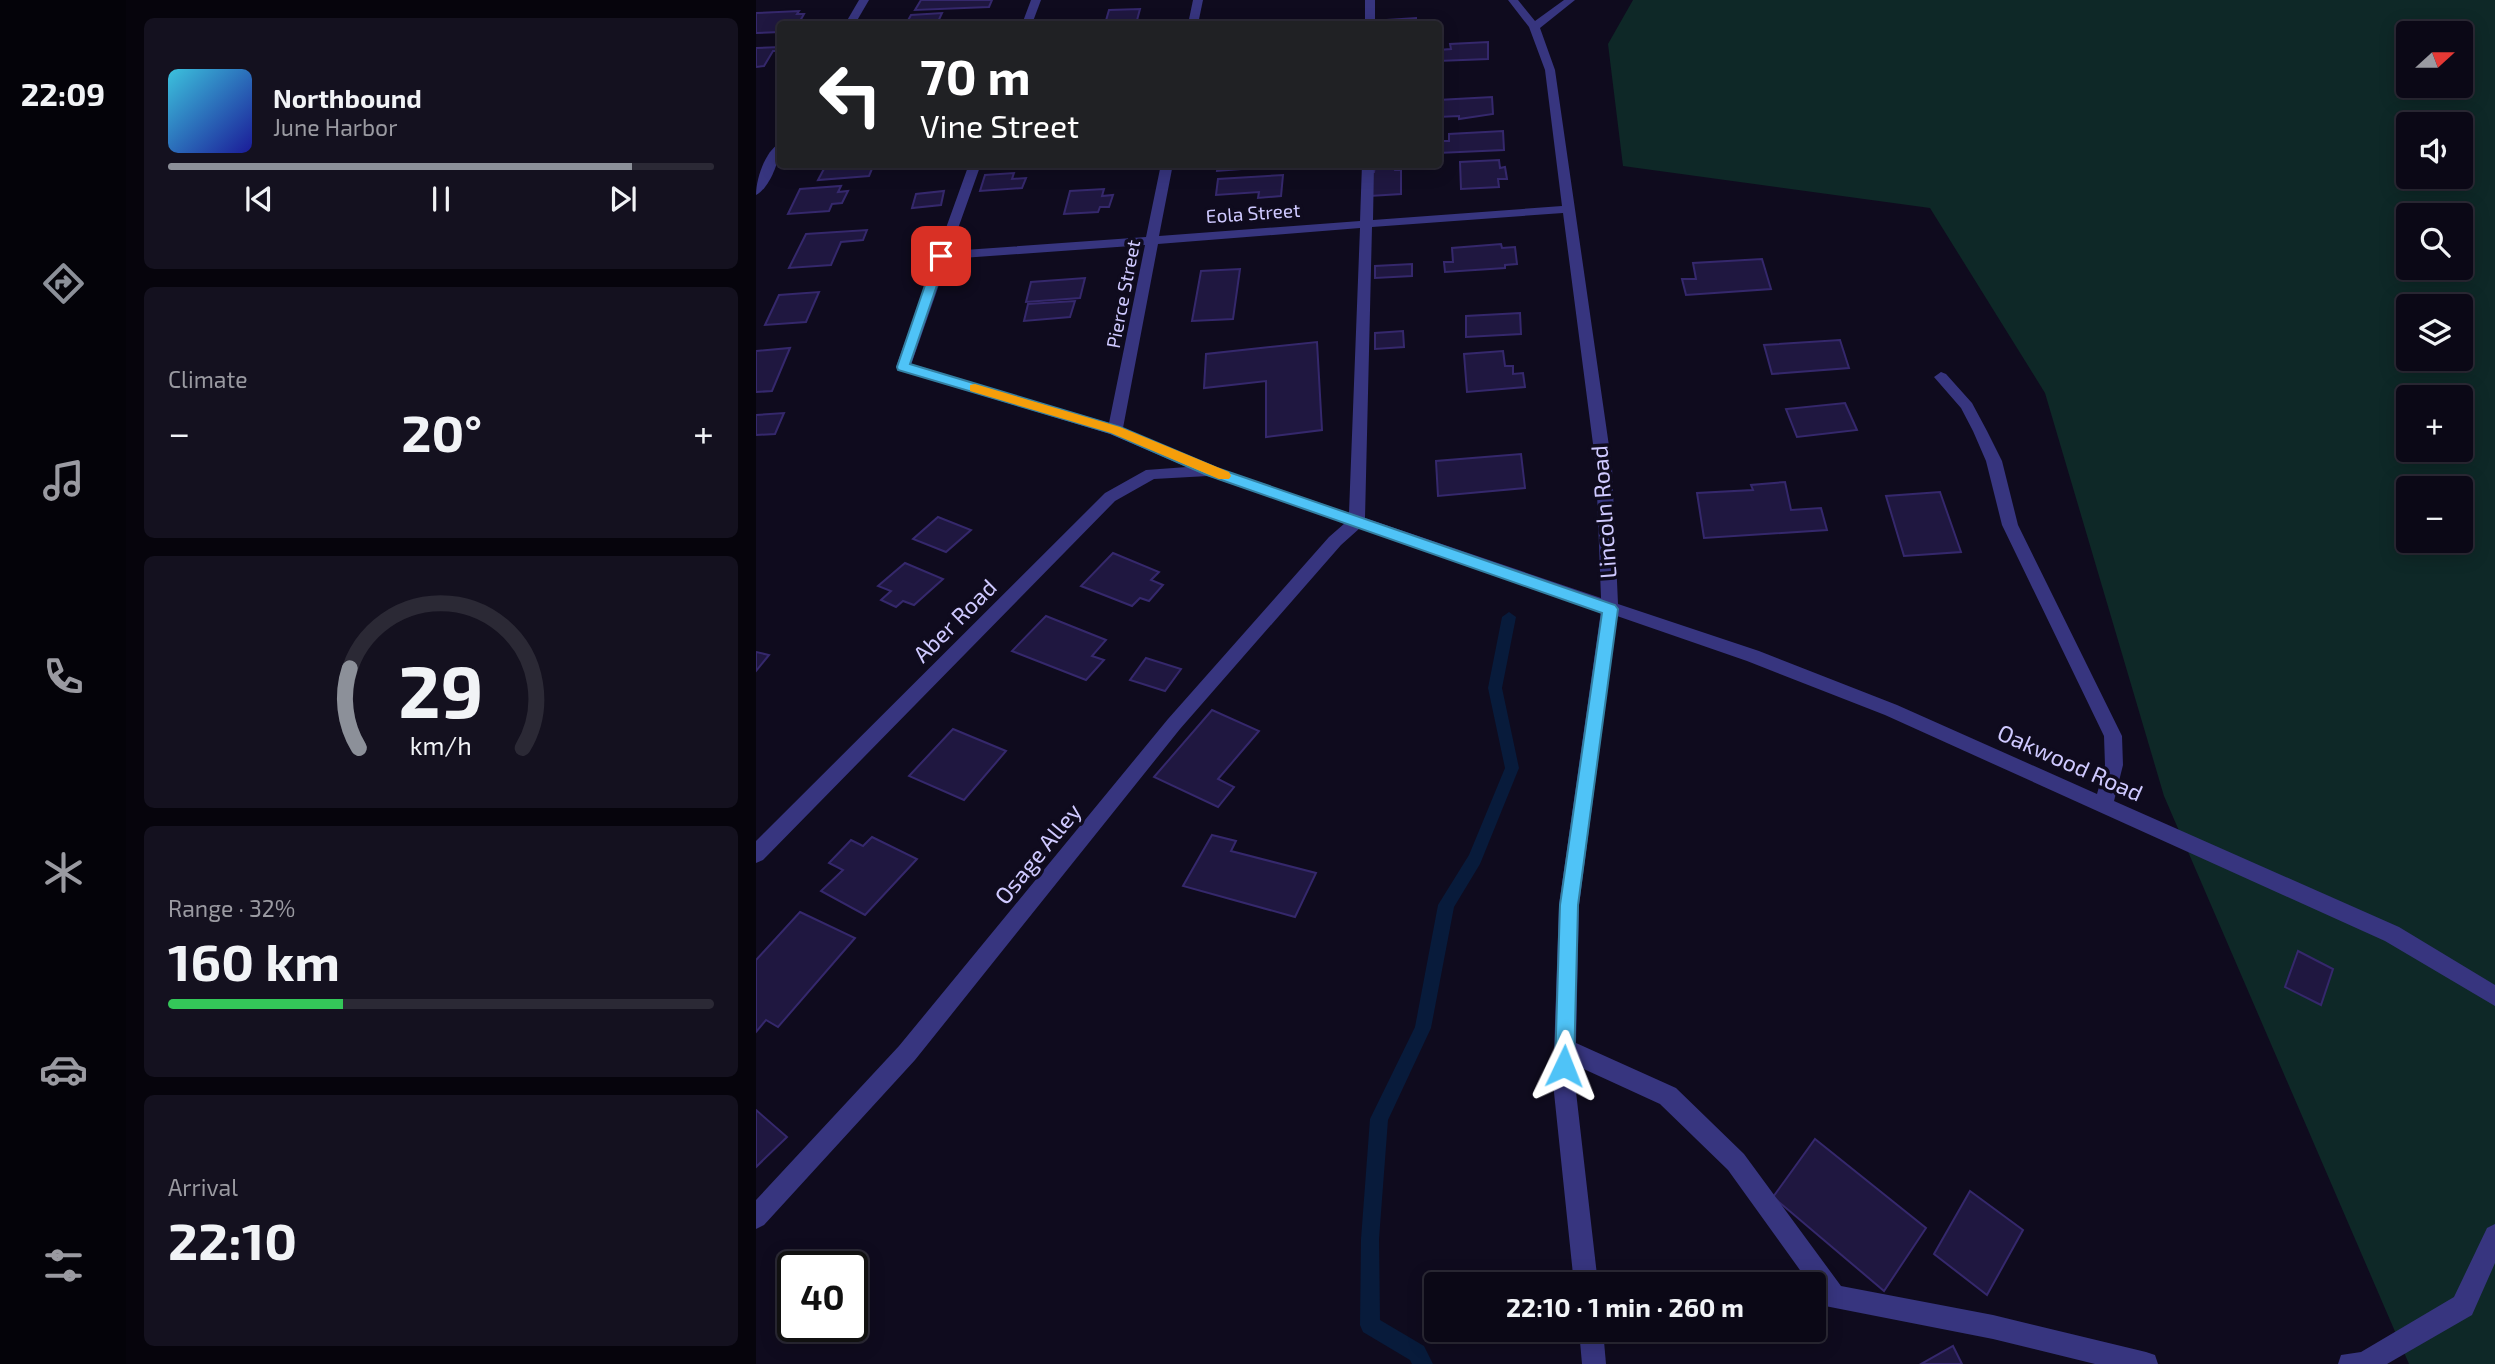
<!DOCTYPE html>
<meta charset="utf-8">
<style>
body{margin:0;font-family:"Exo 2",sans-serif;background:#14111f;color:#f1f3f6;height:100vh;display:flex;flex-direction:column;font-size:26px;white-space:nowrap}
*{box-sizing:border-box;margin:0}
p{font-size:23px;color:#9a9aa1}
.icon{flex:none;width:38px;height:38px;fill:none;stroke:currentColor;stroke-width:2;stroke-linecap:round;stroke-linejoin:round}
.map{position:relative;flex:1;overflow:hidden}
.sheet{display:flex;flex-direction:column;gap:18px;padding:18px;background:#06040c;width:630px}
.sheet>*{flex:none}
.banner{position:absolute;left:21px;top:21px;width:665px;height:147px;border-radius:7px;box-shadow:0 4px 18px #0003,0 0 0 2px #2b2935;background:#202124;color:#fff;overflow:hidden}
.needle{width:46px;rotate:69deg}
.fabs{position:absolute;left:1640px;top:21px;display:grid;gap:14px}
.fabs a{display:grid;place-items:center;width:77px;height:77px;border-radius:7px;background:#0b0816;box-shadow:0 4px 18px #0003,0 0 0 2px #2b2935;font-size:35px}
.speed{position:absolute;left:21px;top:1251px;display:flex;gap:14px;font-size:35px;font-weight:700;text-align:center}
.speed>*{display:grid;place-content:center;width:91px;height:91px;border-radius:50%;background:#0b0816;box-shadow:0 4px 18px #0003,0 0 0 2px #2b2935;line-height:1}
.speed .limit{border:4px solid #111;border-radius:10px;background:#fff;color:#111}
.pin{position:absolute;display:grid;place-items:center;width:60px;height:60px;color:#fff;margin:-30px;border-radius:14px;box-shadow:0 4px 10px #0006}
.me{position:absolute;width:77px;margin:-38px;rotate:2deg;stroke-linejoin:round;filter:drop-shadow(0 0 5px #0008)}
.turn{display:flex;align-items:center;gap:24px;height:147px;padding:0 28px;font-size:32px}
.turn .icon{width:91px;height:91px;stroke-width:2.5}
.turn b{display:block;font-size:49px;line-height:60px}
.big{font-size:52px;font-weight:700;line-height:1.1}
.sheet .tile{flex:1;display:flex;flex-direction:column;justify-content:center;gap:10px;min-width:0;padding:0 24px;border-radius:10px;background:#14111f}
.sheet .dial{align-items:center;gap:0}
.dial svg{height:182px;overflow:visible;fill:none;stroke:#2b2935;stroke-width:7;stroke-linecap:round;text-anchor:middle}
.dial text{fill:#f1f3f6;stroke:none}
.song{display:flex;align-items:center;gap:21px}
.cover{width:84px;height:84px;border-radius:10px;background:linear-gradient(135deg,hsl(190 70% 55%),hsl(240 70% 35%))}
.played{height:7px;border-radius:4px;background:linear-gradient(90deg,#8c9099 85%,#2b2935 85%)}
.keys{display:flex;justify-content:space-around;direction:ltr}
.heat{display:flex;justify-content:space-between;align-items:center;font-size:38px;direction:ltr}
.charge{height:10px;border-radius:5px;background:linear-gradient(90deg,#34c759 32%,#2b2935 0)}
.trip{position:absolute;left:668px;top:1272px;width:402px;height:70px;border-radius:7px;background:#0b0816;box-shadow:0 4px 18px #0003,0 0 0 2px #2b2935;font-weight:700;line-height:70px;text-align:center}
main{display:flex;flex:1;min-height:0}
.dock{display:flex;flex-direction:column;width:126px;justify-content:space-around;align-items:center;background:#040309;color:#9a9aa1}
.dock .icon{width:49px;height:49px}
.dock .on{color:#8c9099}
.dock b{font-size:32px;color:#f1f3f6}
.map>svg:first-child{display:block}
.green{fill:#0e2827;fill-rule:evenodd}
.lines{fill:none;stroke-linecap:round;stroke-linejoin:round}
.stream{fill:#081b3b;fill-rule:evenodd}
.building{fill:#1f1740;stroke:#35286c;stroke-width:2}
.minor{fill:#37357f;fill-rule:evenodd}
.route{fill:#4fc3f7;stroke:#337fa1;stroke-width:2}
.slow{fill:#f59e0b}
.labels{text-anchor:middle;stroke-width:7;stroke-linejoin:round;paint-order:stroke}
.far-street-label{font-size:19px;fill:#cfc9ff;stroke:#0f0b1e}
.street-label{font-size:23px;fill:#cfc9ff;stroke:#0f0b1e}
</style>
<main>
<nav class="dock">
<b>22:09</b>
<svg class="icon on" aria-label="directions" viewBox="0 0 24 24"><path d="M12 3l9 9-9 9-9-9zM9 14v-3h6M13 9l2 2-2 2"/></svg>
<svg class="icon" aria-label="music" viewBox="0 0 24 24"><path d="M9 18V5l10-2v13"/><circle cx="6" cy="18" r="3"/><circle cx="16" cy="16" r="3"/></svg>
<svg class="icon" aria-label="phone" viewBox="0 0 24 24"><path d="M5 4h4l2 5-3 2q2 4 5 5l2-3 5 2v4C11 20 4 13 5 4z"/></svg>
<svg class="icon" aria-label="climate" viewBox="0 0 24 24"><path d="M12 3v18M4 7l16 10M4 17L20 7"/></svg>
<svg class="icon" aria-label="car" viewBox="0 0 24 24"><path d="M5 17H2v-5l4-1 3-4h7l3 4 3 1v5h-3M9 17h6M6 11h13"/><circle cx="7" cy="17" r="2"/><circle cx="17" cy="17" r="2"/></svg>
<svg class="icon" aria-label="filters" viewBox="0 0 24 24"><path d="M4 7h16M4 17h16"/><circle cx="9" cy="7" r="2"/><circle cx="15" cy="17" r="2"/></svg>
</nav>
<section class="sheet">
<div class="tile">
<div class="song"><i class="cover"></i><div><b>Northbound</b><p>June Harbor</p></div></div>
<div class="played"></div>
<div class="keys"><svg class="icon" aria-label="previous" viewBox="0 0 24 24"><path d="M18 5L8 12l10 7zM5 5v14"/></svg><svg class="icon" aria-label="pause" viewBox="0 0 24 24"><path d="M8 5v14M16 5v14"/></svg><svg class="icon" aria-label="next" viewBox="0 0 24 24"><path d="M6 5l10 7-10 7zM19 5v14"/></svg></div>
</div>
<div class="tile"><p>Climate</p>
<div class="heat"><a>−</a><b class="big">20°</b><a>+</a></div>
</div>
<div class="tile dial"><svg viewBox="0 0 100 80">
<path d="M14 69A42 42 0 1 1 86 69"/>
<path d="M14 69A42 42 0 0 1 10 34" stroke="#8c9099"/>
<text x="50" y="56" font-size="32" font-weight="700">29</text>
<text x="50" y="72" font-size="11">km/h</text>
</svg></div>
<div class="tile"><p>Range · 32%</p><b class="big">160 km</b><div class="charge"></div></div>
<div class="tile"><p>Arrival</p><b class="big">22:10</b></div>
</section>
<div class="map">
<svg width="1739" height="1364" viewBox="0 0 1739 1364">
<rect width="100%" height="100%" fill="#0f0b1e"/>
<path class="green" d="M877 0H1739V1364H1653L1408 796 1289 393 1174 208 867 166 852 44ZM1652 33H1704V86H1652ZM1652 124H1704V177H1652ZM1652 215H1704V268H1652ZM1652 306H1704V359H1652ZM1652 397H1704V450H1652ZM1652 488H1704V541H1652Z"/>
<g class="lines">
<polygon class="stream" points="753,612 760,617 746,688 763,768 724,864 698,907 675,1028 632,1120 623,1239 624,1320 668,1346 677,1364 656,1364 654,1360 607,1332 604,1325 605,1239 614,1119 659,1027 682,905 713,855 749,768 732,688 746,617"/>
</g>
<g class="building">
<polygon points="165,0 236,0 233,7 159,10"/>
<polygon points="384,9 380,24 349,24 353,10"/>
<polygon points="43,11 41,14 48,14 44,21 24,24 24,32 0,33 0,13"/>
<polygon points="186,13 181,24 150,24 155,15"/>
<polygon points="660,18 660,24 631,24 631,20"/>
<polygon points="732,42 732,59 682,61 682,50 695,49 694,44"/>
<polygon points="24,47 23,51 17,51 8,66 0,67 0,48"/>
<polygon points="736,97 737,114 703,119 703,116 682,117 682,100"/>
<polygon points="747,131 748,150 682,153 682,141 693,141 693,134"/>
<polygon points="743,160 744,168 749,167 751,179 742,179 743,187 705,189 704,162"/>
<polygon points="83,164 118,164 113,176 62,180 69,167"/>
<polygon points="462,164 498,164 498,168 461,171"/>
<polygon points="638,166 639,170 645,170 645,194 614,196 614,172 618,172 619,167"/>
<polygon points="258,173 256,179 270,178 266,188 224,191 229,175"/>
<polygon points="527,175 525,196 502,198 503,192 460,195 462,179"/>
<polygon points="85,186 82,192 92,191 86,203 76,204 73,211 32,214 44,189"/>
<polygon points="348,189 346,196 357,195 353,207 344,207 342,212 308,214 314,191"/>
<polygon points="188,191 185,205 156,208 160,194"/>
<polygon points="111,230 107,240 85,242 75,265 33,268 50,234"/>
<polygon points="745,244 746,248 759,247 761,264 749,265 749,268 689,272 688,262 697,262 696,248"/>
<polygon points="1006,259 1015,289 930,295 926,279 940,279 937,263"/>
<polygon points="656,264 656,276 619,278 619,266"/>
<polygon points="484,269 477,319 436,321 445,271"/>
<polygon points="329,278 324,298 270,302 275,282"/>
<polygon points="63,292 50,322 9,325 23,295"/>
<polygon points="319,301 314,317 268,321 272,304"/>
<polygon points="764,313 765,334 710,337 710,316"/>
<polygon points="647,331 648,347 619,349 619,333"/>
<polygon points="1084,340 1093,368 1016,374 1008,345"/>
<polygon points="561,342 566,430 510,437 510,381 448,388 450,354"/>
<polygon points="34,348 16,391 0,392 0,351"/>
<polygon points="747,351 749,366 757,366 757,374 767,373 769,387 711,392 708,354"/>
<polygon points="1089,403 1101,430 1041,437 1030,409"/>
<polygon points="28,413 19,434 0,435 0,415"/>
<polygon points="765,454 769,488 682,496 680,461"/>
<polygon points="1029,482 1035,510 1065,508 1071,530 948,538 941,493 997,490 995,485"/>
<polygon points="1184,492 1205,552 1148,556 1130,496"/>
<polygon points="182,517 215,530 190,552 157,539"/>
<polygon points="357,553 403,572 395,580 407,585 393,601 384,598 376,606 325,586"/>
<polygon points="149,563 187,579 158,605 147,601 140,607 125,600 135,591 122,586"/>
<polygon points="290,616 350,640 336,656 348,660 330,680 256,651"/>
<polygon points="0,652 13,655 0,671"/>
<polygon points="390,658 425,669 409,691 374,680"/>
<polygon points="456,710 503,731 462,779 478,787 462,807 398,777"/>
<polygon points="197,729 250,751 208,800 153,776"/>
<polygon points="456,835 480,841 475,851 560,873 539,917 427,886"/>
<polygon points="116,837 161,859 109,915 65,891 87,870 73,863 95,840 107,846"/>
<polygon points="44,912 99,938 22,1027 10,1020 0,1032 0,960"/>
<polygon points="1542,951 1577,969 1565,1005 1529,987"/>
<polygon points="0,1110 31,1137 0,1167"/>
<polygon points="1059,1139 1170,1228 1128,1291 1017,1197"/>
<polygon points="1214,1191 1267,1230 1231,1295 1178,1254"/>
<polygon points="1197,1346 1206,1364 1165,1364"/>
</g>
<g class="lines">
<g class="minor">
<polygon points="103,0 113,0 99,24 89,24"/>
<polygon points="275,0 285,0 276,24 266,24"/>
<polygon points="437,0 447,0 442,24 432,24"/>
<rect x="609" y="0" width="10" height="24"/>
<path d="M752 0H762L779 21 808 0H819L784 28 799 70 856 467 862 604 1003 651 1141 705 1341 794 1349 765 1348 736 1246 525 1230 461 1217 431 1205 408 1178 377 1185 372 1190 374 1216 403 1231 431 1246 461 1262 525 1366 736 1367 765 1358 801 1643 927 1739 985V1006L1629 941 1129 715 991 661 861 616 823 905 820 1043 920 1088 988 1154 1085 1286 1237 1315 1390 1352 1399 1355 1402 1364H1339L1237 1339 1069 1306 1059 1291V1284H1054L972 1170 904 1104 819 1065V1083L842 1284H818L797 1083 803 905 845 611 604 528 585 545 424 729 159 1060 8 1225 0 1229V1200L143 1046 412 719 573 537 589 523 452 476 398 479 359 501 7 860 0 863V841L349 493 390 470 431 467 354 434 142 370 140 367 213 164H225L194 251 390 237 405 164H417L403 236 604 221 606 164H618L617 220 806 206 789 70 773 27ZM807 213 840 467 845 598 609 518 616 227ZM604 228 593 513 461 468 367 428 402 244ZM389 245 353 423 155 365 192 259Z"/>
<path d="M24 143C25 158 14 188 0 195 0 179 9 151 24 143Z"/>
<polygon points="1739,1224 1739,1263 1716,1315 1631,1364 1582,1364 1585,1355 1605,1352 1698,1297 1731,1228"/>
<polygon points="823,1330 847,1330 850,1364 826,1364"/>
</g>
</g>
<polygon class="route" points="185,253 191,256 154,364 364,427 461,468 859,605 862,609 822,905 818,1066 815,1073 808,1075 802,1073 799,1066 804,905 846,613 451,475 355,433 142,370 141,367 179,256"/>
<polygon class="slow" points="219,384 364,427 473,472 475,476 473,479 463,479 355,433 214,391 214,385"/>
<g class="labels">
<g class="far-street-label">
<text transform="translate(497 213) rotate(-4)" y="7">Eola Street</text>
<text transform="translate(367 294) rotate(-79)" y="7">Pierce Street</text>
</g>
<g class="street-label">
<text transform="translate(848 512) rotate(-94)" y="8">Lincoln Road</text>
<text transform="translate(199 621) rotate(-45)" y="8">Aber Road</text>
<text transform="translate(1314 763) rotate(24)" y="8">Oakwood Road</text>
<text transform="translate(282 854) rotate(-51)" y="8">Osage Alley</text>
</g>
</g>
</svg>
<div class="fabs">
<a><svg class="needle" viewBox="-14 -14 28 28"><path d="M0-13l5 13h-10z" fill="#e53935"/><path d="M0 13l5-13h-10z" fill="#9a9aa1"/></svg></a>
<a><svg class="icon" aria-label="sound" viewBox="0 0 24 24"><path d="M4 9h4l5-4v14l-5-4H4zM17 9q2 3 0 6"/></svg></a>
<a><svg class="icon" aria-label="search" viewBox="0 0 24 24"><circle cx="10" cy="10" r="6"/><path d="M15 15l6 6"/></svg></a>
<a><svg class="icon" aria-label="layers" viewBox="0 0 24 24"><path d="M12 4l9 5-9 5-9-5zM3 14l9 5 9-5"/></svg></a>
<a>+</a>
<a>−</a>
</div>
<div class="speed"><div class="limit">40</div></div>
<div class="pin" style="left:185px;top:256px;background:#d93025"><svg class="icon" aria-label="arrive" viewBox="0 0 24 24"><path d="M6 21V4h12l-3 4 3 4H6"/></svg></div>
<svg class="me" style="left:808px;top:1066px" viewBox="-20 -20 40 40"><path d="M0-17L14 15 0 8-14 15z" fill="#4fc3f7" stroke="#fff" stroke-width="4"/></svg>
<div class="trip">22:10 · 1 min · 260 m</div>
<div class="banner">
<div class="turn"><svg class="icon" aria-label="left" viewBox="0 0 24 24"><path d="M17 20v-9H6M10 6l-5 5 5 5"/></svg><div><b>70 m</b>Vine Street</div></div>
</div>
</div>
</main>
